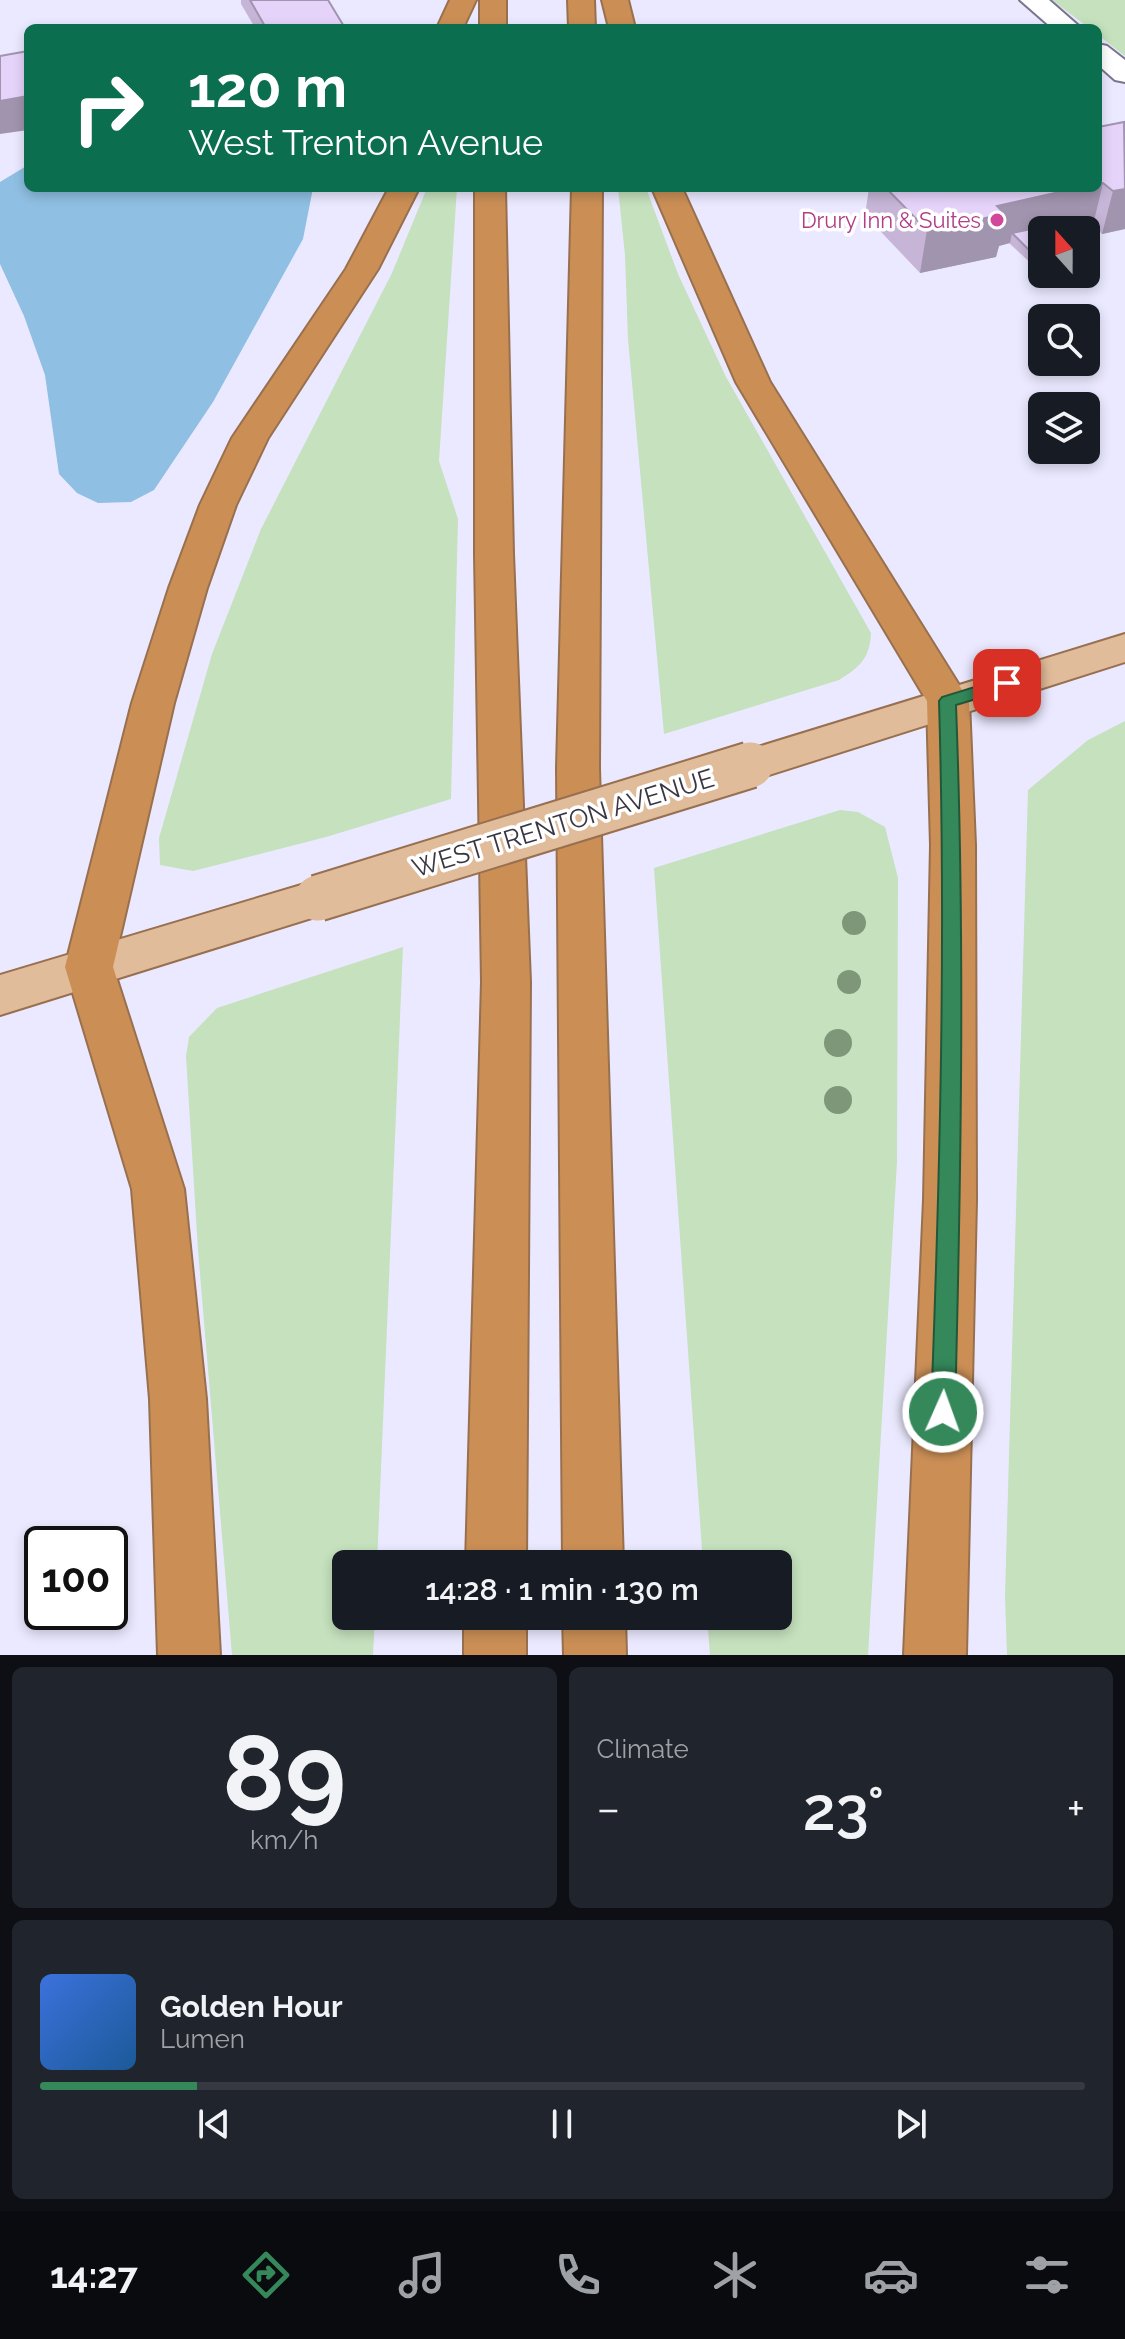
<!DOCTYPE html>
<meta charset="utf-8">
<style>
body{margin:0;font-family:Raleway,sans-serif;background:#20242c;color:#f1f3f6;height:100vh;display:flex;flex-direction:column;font-size:30px;white-space:nowrap}
*{box-sizing:border-box;margin:0}
p{font-size:26px;color:#9ea1a6}
.icon{flex:none;width:44px;height:44px;fill:none;stroke:currentColor;stroke-width:2;stroke-linecap:round;stroke-linejoin:round}
.map{position:relative;height:1655px;overflow:hidden}
.details{display:flex;flex-direction:column;gap:12px;padding:12px;background:#0d0f14;flex:1}
.details>*{flex:none}
.hud{position:absolute;left:24px;top:24px;width:1078px;height:168px;border-radius:12px;box-shadow:0 4px 12px #0003;background:#0b6e4f;color:#fff;overflow:hidden}
.needle{width:52px;rotate:339deg}
.tools{position:absolute;left:1028px;top:216px;display:grid;gap:16px}
.tools a{display:grid;place-items:center;width:72px;height:72px;border-radius:12px;background:#171b24;box-shadow:0 4px 12px #0003;font-size:40px}
.speed{position:absolute;left:24px;top:1526px;display:flex;gap:16px;font-size:40px;font-weight:700;text-align:center}
.speed>*{display:grid;place-content:center;width:104px;height:104px;border-radius:50%;background:#171b24;box-shadow:0 4px 12px #0003;line-height:1}
.speed .limit{border:4px solid #111;border-radius:12px;background:#fff;color:#111}
.pin{position:absolute;display:grid;place-items:center;width:68px;height:68px;color:#fff;margin:-34px;border-radius:16px;box-shadow:0 4px 12px #0006}
.me{position:absolute;width:88px;margin:-44px;rotate:2deg;stroke-linejoin:round;filter:drop-shadow(0 0 6px #0008)}
.turn{display:flex;align-items:center;gap:28px;height:168px;padding:0 32px;font-size:36px}
.turn .icon{width:104px;height:104px;stroke-width:2.5}
.turn b{display:block;font-size:56px;line-height:68px}
.big{font-size:60px;font-weight:600;line-height:1.1}
.details .widget{flex:1;display:flex;flex-direction:column;justify-content:center;gap:12px;min-width:0;padding:0 28px;border-radius:12px;background:#20242c}
.details .dial{align-items:center;gap:0}
.dial b{font-size:104px;line-height:1}
.song{display:flex;align-items:center;gap:24px}
.cover{width:96px;height:96px;border-radius:12px;background:linear-gradient(135deg,hsl(220 70% 55%),hsl(210 70% 35%))}
.played{height:8px;border-radius:4px;background:linear-gradient(90deg,#34885a 15%,#363941 15%)}
.keys{display:flex;justify-content:space-around;direction:ltr}
.heat{display:flex;justify-content:space-between;align-items:center;font-size:44px;direction:ltr}
.details .tiles{flex:1;display:grid;gap:12px;grid-template-columns:1fr 1fr}
.widget:last-child{grid-column:span 2}
.trip{position:absolute;left:332px;top:1550px;width:460px;height:80px;border-radius:12px;background:#171b24;box-shadow:0 4px 12px #0003;font-weight:600;line-height:80px;text-align:center}
.dock{display:flex;height:128px;justify-content:space-around;align-items:center;background:#090b0e;color:#9ea1a6}
.dock .icon{width:56px;height:56px}
.dock .on{color:#34885a}
.dock b{font-size:36px;color:#f1f3f6}
.map>svg:first-child{display:block}
.built{fill:#ebe9ff;fill-rule:evenodd}
.green{fill:#c5e1bd}
.water{fill:#8fbfe2}
.lines{fill:none;stroke-linecap:round;stroke-linejoin:round}
.minor-casing{stroke:#79758f;stroke-width:4}
.major-casing{stroke:#98704f;stroke-width:4}
.highway-casing{stroke:#98704f;stroke-width:4}
.minor{fill:#fff;fill-rule:evenodd}
.major{fill:#e0bc9a;fill-rule:evenodd}
.highway{fill:#cb8f56;fill-rule:evenodd}
.major-bridge-casing{stroke:#98704f;stroke-width:49;stroke-linecap:butt}
.major-bridge{stroke:#e0bc9a;stroke-width:45}
.tree{fill:#7e9779}
.wall{fill:#c6b5d7}
.shaded-wall{fill:#a194af}
.building{fill:#e6d3fa;stroke:#a194af;stroke-width:2}
.route{fill:#34885a;stroke:#22583a;stroke-width:2}
.hotel-dot{fill:#d1479c;stroke:#fff;stroke-width:3}
.labels{text-anchor:middle;stroke-width:7;stroke-linejoin:round;paint-order:stroke}
.far-hotel-label{font-size:22px;fill:#b23c85;stroke:#fff;text-anchor:end}
.street-label{font-size:26px;fill:#383742;stroke:#fff}
</style>
<div class="map">
<svg width="1125" height="1655" viewBox="0 0 1125 1655">
<rect width="100%" height="100%" fill="#f5f5fb"/>
<path class="built" d="M0 0H1125V1655H0ZM28 28H1098V188H28ZM1042 230H1086V274H1042ZM1042 318H1086V362H1042ZM1042 406H1086V450H1042ZM42 1544H110V1612H42ZM346 1564H778V1616H346Z"/>
<g class="green">
<polygon points="1052,0 1125,0 1125,56 1098,35 1098,28 1089,28"/>
<polygon points="427,188 457,188 439,461 458,519 451,799 326,837 193,871 160,865 159,838 212,654 261,529 392,273"/>
<path d="M618 188H646L678 274 726 377 871 633C870 658 860 667 839 680L664 734 628 339 625 255Z"/>
<polygon points="1125,721 1125,1655 1007,1655 1005,1596 1028,790 1088,740"/>
<polygon points="840,810 858,812 885,827 898,878 897,1162 868,1655 710,1655 707,1616 778,1616 778,1564 703,1564 654,868"/>
<polygon points="403,947 377,1564 346,1564 346,1616 375,1616 373,1655 232,1655 198,1250 186,1056 189,1037 217,1008"/>
</g>
<polygon class="water" points="28,165 28,188 313,188 303,239 213,402 154,490 131,502 98,503 77,493 59,474 45,375 24,316 0,264 0,182"/>
<g class="lines">
<defs>
<g id="minor">
<polygon points="1020,0 1049,0 1081,28 1052,28"/>
<polygon points="1098,44 1107,46 1125,60 1125,82 1115,80 1098,65"/>
</g>
<g id="major">
<polygon points="1125,634 1125,662 750,781 735,776 729,765 735,754"/>
<polygon points="318,880 334,885 341,898 334,911 0,1015 0,975"/>
</g>
<g id="highway">
<polygon points="450,0 476,0 463,28 437,28"/>
<rect x="480" y="0" width="26" height="28"/>
<polygon points="568,0 594,0 595,28 569,28"/>
<polygon points="602,0 628,0 635,28 609,28"/>
<polygon points="389,188 419,188 378,269 268,438 236,505 207,588 174,703 113,967 184,1189 206,1399 220,1655 158,1655 150,1399 132,1189 65,967 132,703 169,588 200,505 232,438 346,269"/>
<polygon points="475,188 505,188 513,554 530,982 526,1564 466,1564 482,982 475,554"/>
<polygon points="572,188 602,188 599,768 623,1564 563,1564 557,768"/>
<polygon points="652,188 682,188 770,382 969,701 975,845 976,1200 966,1655 904,1655 924,1200 931,845 927,701 736,382"/>
<rect x="464" y="1616" width="62" height="39"/>
<polygon points="563,1616 625,1616 626,1655 564,1655"/>
</g>
</defs>
<use href="#minor" class="minor-casing"/>
<use href="#major" class="major-casing"/>
<use href="#highway" class="highway-casing"/>
<use href="#minor" class="minor"/>
<use href="#major" class="major"/>
<use href="#highway" class="highway"/>
<defs>
<polyline id="major-bridge" points="318,898 750,765"/>
</defs>
<use href="#major-bridge" class="major-bridge-casing"/>
<use href="#major-bridge" class="major-bridge"/>
</g>
<g class="tree">
<circle cx="854" cy="923" r="12"/>
<circle cx="849" cy="982" r="12"/>
<circle cx="838" cy="1043" r="14"/>
<circle cx="838" cy="1100" r="14"/>
</g>
<g class="wall">
<polygon points="241,0 328,0 345,28 241,28 254,26 241,4"/>
<polygon points="1125,123 1125,229 1102,234 1093,225 1071,230 1042,230 1042,267 1036,268 1009,243 999,246 996,257 920,273 865,215 869,188 1098,188"/>
</g>
<g class="shaded-wall">
<polygon points="28,96 28,130 0,134 0,101"/>
<polygon points="1103,183 1093,225 1070,230 1012,233 1010,243 999,246 996,257 920,273 927,230 997,206 1077,188 1098,188 1098,184"/>
<polygon points="1125,189 1125,229 1102,234 1113,191"/>
<polygon points="1090,247 1088,257 1086,257 1086,248"/>
<polygon points="1042,258 1042,267 1036,268 1038,259"/>
</g>
<g class="building">
<polygon points="250,0 328,0 345,28 266,28"/>
<polygon points="258,25 259,28 241,28"/>
<polygon points="28,51 28,96 0,101 0,56"/>
<polygon points="1124,122 1125,189 1113,191 1103,183 1098,184 1098,127"/>
<polygon points="886,188 1077,188 997,206 1005,214 927,230"/>
<polygon points="1064,222 1072,230 1042,230 1042,258 1038,259 1012,233"/>
</g>
<path class="route" d="M1007 677 1013 679 1015 683 1013 688 956 705C965 941 961 1177 955 1412L952 1421 943 1424 935 1421 931 1412C940 1175 946 938 939 701L942 697Z"/>
<circle class="hotel-dot" cx="997" cy="220" r="8"/>
<g class="labels">
<g class="far-hotel-label">
<text x="981" y="228">Drury Inn &amp; Suites</text>
</g>
<g class="street-label">
<text transform="translate(563 823) rotate(-17)" y="9">WEST TRENTON AVENUE</text>
</g>
</g>
</svg>
<div class="tools">
<a><svg class="needle" viewBox="-14 -14 28 28"><path d="M0-13l5 13h-10z" fill="#e53935"/><path d="M0 13l5-13h-10z" fill="#9ea1a6"/></svg></a>
<a><svg class="icon" aria-label="search" viewBox="0 0 24 24"><circle cx="10" cy="10" r="6"/><path d="M15 15l6 6"/></svg></a>
<a><svg class="icon" aria-label="layers" viewBox="0 0 24 24"><path d="M12 4l9 5-9 5-9-5zM3 14l9 5 9-5"/></svg></a>
</div>
<div class="speed"><div class="limit">100</div></div>
<div class="pin" style="left:1007px;top:683px;background:#d93025"><svg class="icon" aria-label="arrive" viewBox="0 0 24 24"><path d="M6 21V4h12l-3 4 3 4H6"/></svg></div>
<svg class="me" style="left:943px;top:1412px" viewBox="-20 -20 40 40"><circle r="17" fill="#34885a" stroke="#fff" stroke-width="3"/><path d="M0-11L8 9 0 5-8 9z" fill="#fff"/></svg>
<div class="trip">14:28 · 1 min · 130 m</div>
<div class="hud">
<div class="turn"><svg class="icon" aria-label="right" viewBox="0 0 24 24"><path d="M7 20v-9h11M14 6l5 5-5 5"/></svg><div><b>120 m</b>West Trenton Avenue</div></div>
</div>
</div>
<section class="details">
<div class="tiles">
<div class="widget dial"><b>89</b><p>km/h</p></div>
<div class="widget"><p>Climate</p>
<div class="heat"><a>−</a><b class="big">23°</b><a>+</a></div>
</div>
<div class="widget">
<div class="song"><i class="cover"></i><div><b>Golden Hour</b><p>Lumen</p></div></div>
<div class="played"></div>
<div class="keys"><svg class="icon" aria-label="previous" viewBox="0 0 24 24"><path d="M18 5L8 12l10 7zM5 5v14"/></svg><svg class="icon" aria-label="pause" viewBox="0 0 24 24"><path d="M8 5v14M16 5v14"/></svg><svg class="icon" aria-label="next" viewBox="0 0 24 24"><path d="M6 5l10 7-10 7zM19 5v14"/></svg></div>
</div>
</div>
</section>
<nav class="dock">
<b>14:27</b>
<svg class="icon on" aria-label="directions" viewBox="0 0 24 24"><path d="M12 3l9 9-9 9-9-9zM9 14v-3h6M13 9l2 2-2 2"/></svg>
<svg class="icon" aria-label="music" viewBox="0 0 24 24"><path d="M9 18V5l10-2v13"/><circle cx="6" cy="18" r="3"/><circle cx="16" cy="16" r="3"/></svg>
<svg class="icon" aria-label="phone" viewBox="0 0 24 24"><path d="M5 4h4l2 5-3 2q2 4 5 5l2-3 5 2v4C11 20 4 13 5 4z"/></svg>
<svg class="icon" aria-label="climate" viewBox="0 0 24 24"><path d="M12 3v18M4 7l16 10M4 17L20 7"/></svg>
<svg class="icon" aria-label="car" viewBox="0 0 24 24"><path d="M5 17H2v-5l4-1 3-4h7l3 4 3 1v5h-3M9 17h6M6 11h13"/><circle cx="7" cy="17" r="2"/><circle cx="17" cy="17" r="2"/></svg>
<svg class="icon" aria-label="filters" viewBox="0 0 24 24"><path d="M4 7h16M4 17h16"/><circle cx="9" cy="7" r="2"/><circle cx="15" cy="17" r="2"/></svg>
</nav>
